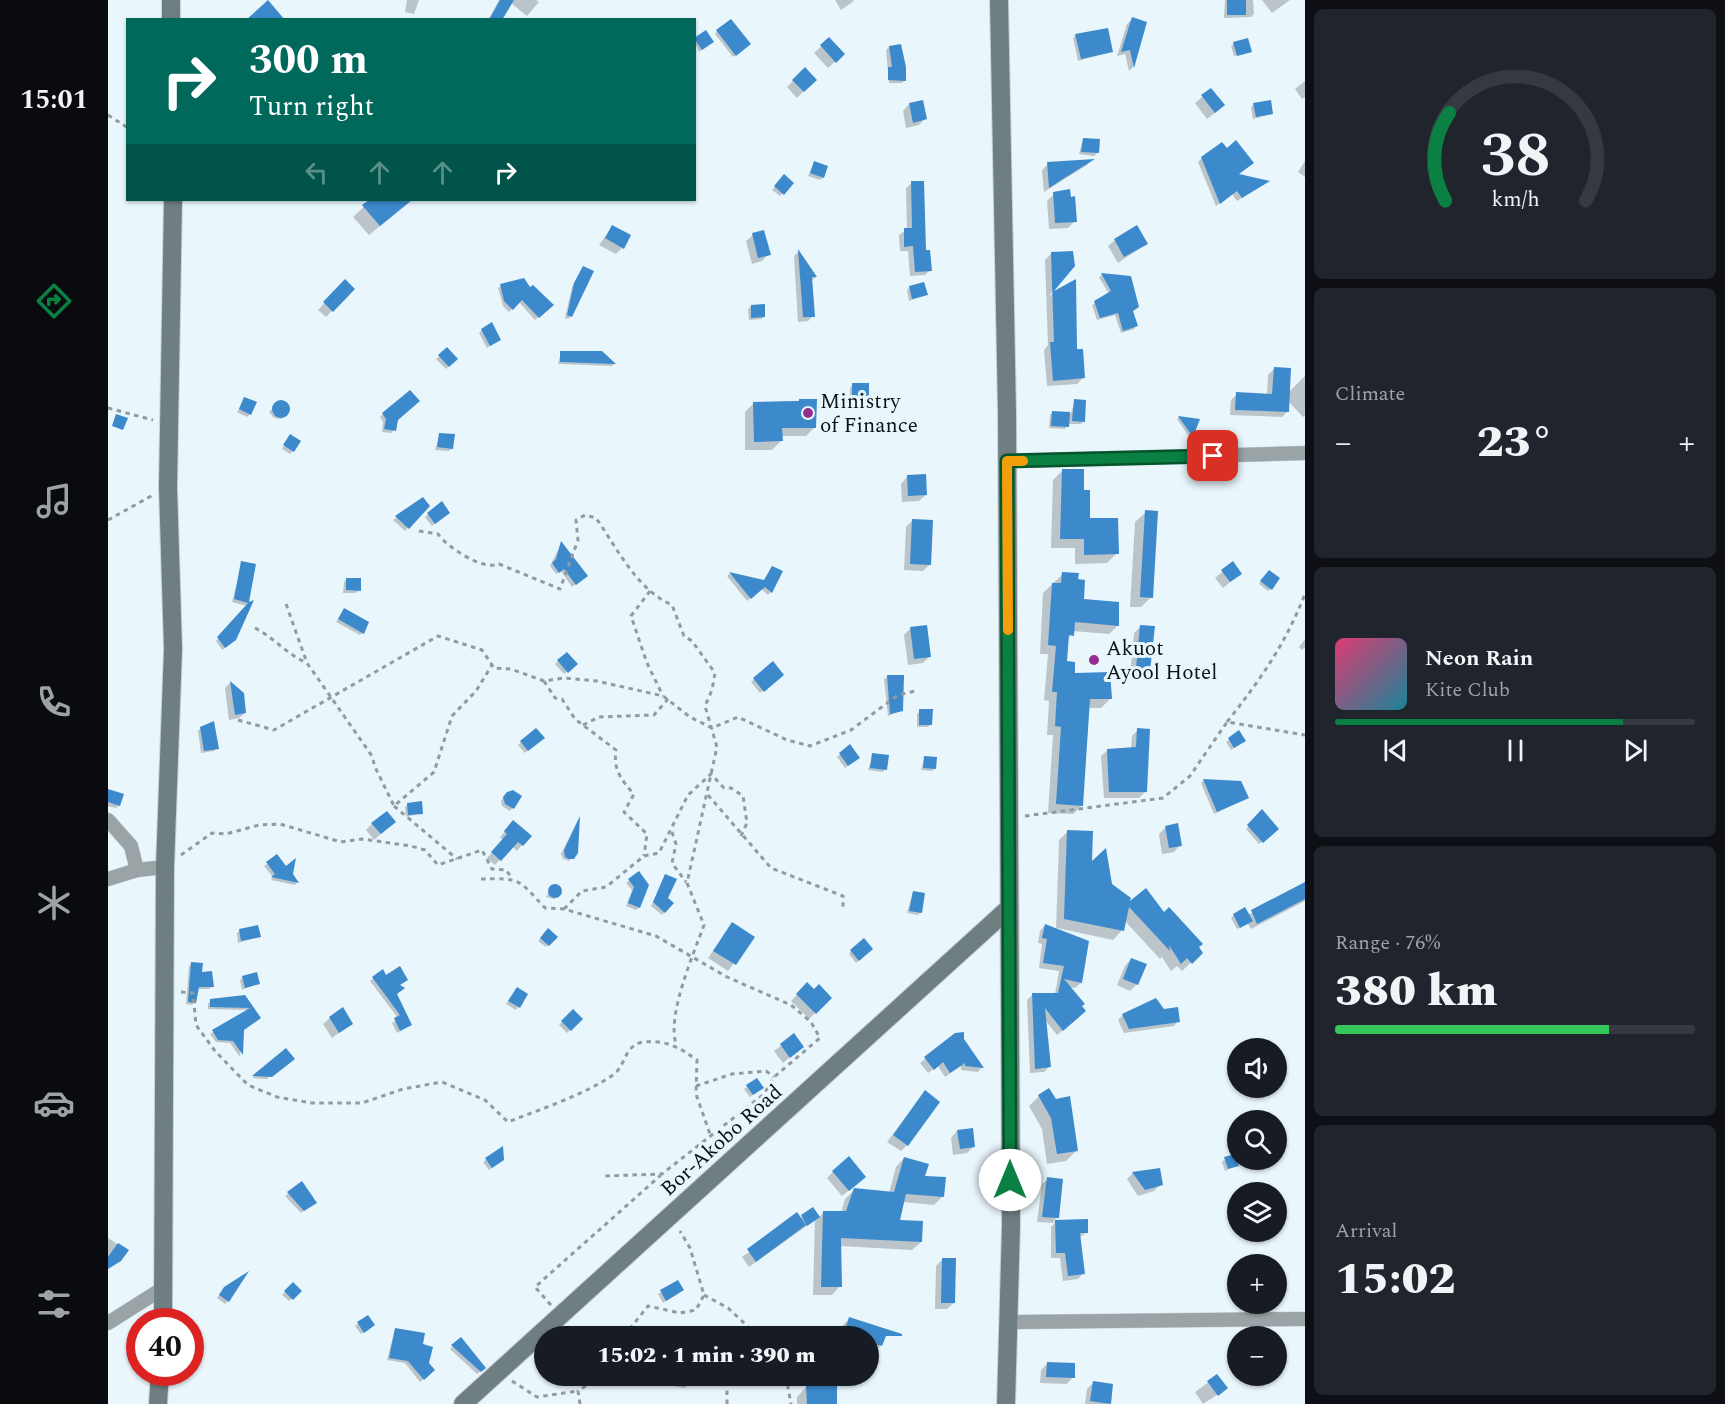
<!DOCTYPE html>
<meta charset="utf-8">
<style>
body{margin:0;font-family:Spectral,serif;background:#20242c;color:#f1f3f6;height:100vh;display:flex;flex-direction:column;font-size:22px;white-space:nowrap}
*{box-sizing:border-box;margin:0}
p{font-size:20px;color:#9ea1a6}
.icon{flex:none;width:33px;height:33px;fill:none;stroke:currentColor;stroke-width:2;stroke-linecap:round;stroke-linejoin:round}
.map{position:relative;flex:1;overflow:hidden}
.side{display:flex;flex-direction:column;gap:9px;padding:9px;background:#0d0f14;width:420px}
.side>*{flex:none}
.banner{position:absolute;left:18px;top:18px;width:570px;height:183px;border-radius:0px;box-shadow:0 2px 4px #0004;background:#00695c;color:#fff;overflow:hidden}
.controls{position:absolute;left:1119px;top:1038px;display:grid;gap:12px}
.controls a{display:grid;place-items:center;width:60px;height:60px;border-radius:50%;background:#171b24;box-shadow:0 2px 4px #0004;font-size:30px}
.speed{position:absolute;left:18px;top:1308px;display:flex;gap:12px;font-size:30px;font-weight:700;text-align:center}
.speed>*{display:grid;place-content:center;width:78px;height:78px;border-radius:50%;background:#171b24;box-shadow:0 2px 4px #0004;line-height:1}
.speed .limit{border:9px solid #d22;background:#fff;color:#111}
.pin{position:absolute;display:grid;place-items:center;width:51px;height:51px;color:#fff;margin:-26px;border-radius:12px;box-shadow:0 3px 9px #0006}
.me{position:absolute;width:66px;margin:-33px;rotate:0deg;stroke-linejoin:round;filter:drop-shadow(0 0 4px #0008)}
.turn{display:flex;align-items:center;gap:21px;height:126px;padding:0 24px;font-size:27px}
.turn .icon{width:78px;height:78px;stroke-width:2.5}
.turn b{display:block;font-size:42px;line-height:51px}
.lanes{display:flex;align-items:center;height:57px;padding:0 24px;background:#0003;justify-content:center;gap:30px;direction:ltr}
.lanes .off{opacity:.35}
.big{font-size:45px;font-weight:800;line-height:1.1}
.side .tile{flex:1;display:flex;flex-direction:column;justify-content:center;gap:9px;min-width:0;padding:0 21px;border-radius:9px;background:#20242c}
.side .dial{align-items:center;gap:0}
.dial svg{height:156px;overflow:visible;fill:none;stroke:#363941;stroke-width:7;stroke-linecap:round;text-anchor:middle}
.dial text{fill:#f1f3f6;stroke:none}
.song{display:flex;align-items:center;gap:18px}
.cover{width:72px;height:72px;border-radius:9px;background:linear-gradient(135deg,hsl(340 70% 55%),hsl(190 70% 35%))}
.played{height:6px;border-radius:3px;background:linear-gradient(90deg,#0b8043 80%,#363941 80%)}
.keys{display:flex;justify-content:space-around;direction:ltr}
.heat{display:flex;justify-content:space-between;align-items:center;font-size:33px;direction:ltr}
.charge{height:9px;border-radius:4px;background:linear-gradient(90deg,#34c759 76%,#363941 0)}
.trip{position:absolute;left:426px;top:1326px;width:345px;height:60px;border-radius:30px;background:#171b24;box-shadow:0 2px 4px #0004;font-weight:800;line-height:60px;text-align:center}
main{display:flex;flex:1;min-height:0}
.dock{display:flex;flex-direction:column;width:108px;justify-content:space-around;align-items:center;background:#090b0e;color:#9ea1a6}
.dock .icon{width:42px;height:42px}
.dock .current{color:#0b8043}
.dock b{font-size:27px;color:#f1f3f6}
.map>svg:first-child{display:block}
.shadow{fill:#0003}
.building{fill:#3c89cc}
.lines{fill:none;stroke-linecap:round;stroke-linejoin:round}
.street-casing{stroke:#c5d2d7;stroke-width:15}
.secondary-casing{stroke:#c5d2d7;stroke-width:20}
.path{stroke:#919ba0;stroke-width:3;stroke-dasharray:4.5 4.5;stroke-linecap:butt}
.street{stroke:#9aa4a6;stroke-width:14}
.secondary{stroke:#6f7e80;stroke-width:18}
.route-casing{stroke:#07532c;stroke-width:15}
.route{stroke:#0b8043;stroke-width:10}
.slow{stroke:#f59e0b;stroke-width:10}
.poi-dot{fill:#952c8f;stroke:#e9f6fc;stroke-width:2}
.labels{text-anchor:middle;stroke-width:6;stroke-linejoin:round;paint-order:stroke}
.poi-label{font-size:21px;fill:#0b1215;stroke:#e9f6fc;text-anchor:start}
.street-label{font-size:21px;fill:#0b1215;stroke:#e9f6fc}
</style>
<main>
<nav class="dock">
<b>15:01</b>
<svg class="icon current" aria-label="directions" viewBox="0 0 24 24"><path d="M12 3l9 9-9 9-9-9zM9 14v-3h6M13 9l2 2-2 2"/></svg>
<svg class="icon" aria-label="music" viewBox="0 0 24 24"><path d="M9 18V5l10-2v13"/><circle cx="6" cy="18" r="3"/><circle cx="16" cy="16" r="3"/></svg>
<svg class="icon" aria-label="phone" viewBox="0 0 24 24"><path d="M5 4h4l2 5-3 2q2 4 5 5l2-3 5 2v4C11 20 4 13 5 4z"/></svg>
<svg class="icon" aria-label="climate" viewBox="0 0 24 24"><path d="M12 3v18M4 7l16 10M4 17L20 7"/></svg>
<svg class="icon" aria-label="car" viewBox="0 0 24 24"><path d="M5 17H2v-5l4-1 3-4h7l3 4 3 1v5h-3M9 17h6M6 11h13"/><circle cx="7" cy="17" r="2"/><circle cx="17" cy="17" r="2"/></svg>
<svg class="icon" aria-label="filters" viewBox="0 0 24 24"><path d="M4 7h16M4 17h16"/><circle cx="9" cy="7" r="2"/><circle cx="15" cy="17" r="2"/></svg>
</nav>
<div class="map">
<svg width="1197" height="1404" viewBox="0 0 1197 1404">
<rect width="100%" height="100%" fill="#e9f6fc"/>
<g class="shadow">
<polygon points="299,0 311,0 306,14 297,12"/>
<polygon points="391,0 428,0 431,2 419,16 403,3 393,20 380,20"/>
<polygon points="727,0 745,0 746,1 733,10"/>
<polygon points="1117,0 1145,0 1146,14 1143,17 1116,18"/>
<polygon points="1154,0 1182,0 1164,13"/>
<polygon points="1024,19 1037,23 1025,67 1021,71 1017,54 1009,56 1019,24"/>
<polygon points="609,31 638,47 625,57 607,34"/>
<polygon points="598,32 604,42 591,52 586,40"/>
<polygon points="968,35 1003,52 970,61 965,38"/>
<polygon points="721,39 735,54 720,68 706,53"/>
<polygon points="1126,43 1142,51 1126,56 1123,46"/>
<polygon points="781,47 797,80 794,83 781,83 778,50"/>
<polygon points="697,69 707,80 689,98 679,87"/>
<polygon points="1197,81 1197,97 1194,99 1187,89"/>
<polygon points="1103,90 1108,112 1099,119 1087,103"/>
<polygon points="813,102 817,119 811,125 798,128 795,111 801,104"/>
<polygon points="1146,104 1163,114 1145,119 1143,107"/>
<polygon points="975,140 989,153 986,156 971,154"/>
<polygon points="1094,158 1129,175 1159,182 1129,201 1124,194 1108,206 1090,162"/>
<polygon points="983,161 979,165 936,192 934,170 940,164"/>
<polygon points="1197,161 1197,177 1190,172"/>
<polygon points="706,163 715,177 712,180 700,176"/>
<polygon points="676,176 684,183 672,196 664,190"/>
<polygon points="804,183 822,270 817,275 802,276 800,251 792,251 791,235 799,229 798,188"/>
<polygon points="946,194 967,221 960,228 941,229 939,201"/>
<polygon points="263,200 304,200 261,235 245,217"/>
<polygon points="504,227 514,248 508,254 491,245"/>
<polygon points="645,235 661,254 654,261 644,264 638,241"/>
<polygon points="1007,240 1038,244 1010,263 1000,246"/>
<polygon points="690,252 708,277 703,281 705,316 700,321 690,322 686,256"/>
<polygon points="944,253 965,265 941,296 967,281 967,351 976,377 969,384 939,386 936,350 940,345 937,260"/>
<polygon points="475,267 463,316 460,319 457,318 464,287"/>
<polygon points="994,275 1021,277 1024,311 1028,326 1026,329 1013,333 1007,315 989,320 984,305 1001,294 991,277"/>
<polygon points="237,281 245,289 218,317 210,310"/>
<polygon points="393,286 422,289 444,305 427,320 411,302 401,312 395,306 390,288"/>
<polygon points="802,287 818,295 801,301 799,290"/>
<polygon points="643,306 656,317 653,319 641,320 640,309"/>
<polygon points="374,330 389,342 379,348 371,333"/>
<polygon points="339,349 348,359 338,369 328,359"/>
<polygon points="453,352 493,353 506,364 504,366 450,364"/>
<polygon points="1166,369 1180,393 1197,376 1197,415 1195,417 1180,401 1180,411 1174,417 1122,415 1123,400 1129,394 1159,395 1160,375"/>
<polygon points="745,385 759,396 756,399 742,398 742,388"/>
<polygon points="137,398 142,414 139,417 129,412"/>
<polygon points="707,400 707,427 698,436 673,436 673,441 664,450 637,450 637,412 646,403"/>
<polygon points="967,401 975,422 973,424 960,424 957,429 941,428 942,415 945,412 963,413"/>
<polygon points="171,402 179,405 180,410 173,419 166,418 161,412"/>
<polygon points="275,414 288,419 284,433 274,432 275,422 272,417"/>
<polygon points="1071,417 1090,421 1082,438 1069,419"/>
<polygon points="332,434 344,448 341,451 327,450"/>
<polygon points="180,439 185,451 182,454 174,449"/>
<polygon points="955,470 974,492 980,520 1009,553 999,563 967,564 967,548 943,548 945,480"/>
<polygon points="799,477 818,495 811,501 794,502 793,484"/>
<polygon points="315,499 320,506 297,531 285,520"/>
<polygon points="334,503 338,515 324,526 317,517"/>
<polygon points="1038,512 1043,597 1033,607 1022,607 1027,522"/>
<polygon points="804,521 822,564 815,571 796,570 798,527"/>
<polygon points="453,544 475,579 464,587 453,571 448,574 442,566"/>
<polygon points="134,563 146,565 139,604 143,603 127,640 114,650 108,641 139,606 124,602"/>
<polygon points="1125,563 1132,574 1115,588 1107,578"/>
<polygon points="664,568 673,572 663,592 660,595 653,589 639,601 619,576 621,574 656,582"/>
<polygon points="955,574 974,600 1010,625 1001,634 965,631 959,640 957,662 965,675 1002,699 993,708 980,708 974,805 965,814 940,813 945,735 939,735 941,701 936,700 940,654 932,654 935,593"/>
<polygon points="1158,574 1163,589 1160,591 1151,584"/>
<polygon points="239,579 251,590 248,593 235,593 236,582"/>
<polygon points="236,610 255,633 252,635 228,622"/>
<polygon points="1033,626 1041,670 1034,677 1022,676 1026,633"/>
<polygon points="802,629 822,656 815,663 800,665 796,635"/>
<polygon points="1197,639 1197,647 1194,650 1191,647"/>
<polygon points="450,661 465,667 456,674 447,664"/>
<polygon points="665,663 674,675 652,693 643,682"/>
<polygon points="779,677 793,711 780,716 776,679"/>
<polygon points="122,683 137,713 131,718 121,720 117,688"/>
<polygon points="812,711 823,724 820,727 809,727 809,714"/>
<polygon points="93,728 109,748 106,751 93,753 90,731"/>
<polygon points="1030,730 1038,791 1031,798 996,798 993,756 1000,750 1023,749 1024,736"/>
<polygon points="1131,733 1133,743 1123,750 1118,742"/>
<polygon points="432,740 417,753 410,745 413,742"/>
<polygon points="742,746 747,760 737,768 729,757"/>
<polygon points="765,755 777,769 775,772 760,770"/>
<polygon points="817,757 827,768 824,771 813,770"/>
<polygon points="1096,780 1139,798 1106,814 1093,783"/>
<polygon points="0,792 11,805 8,808 0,806"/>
<polygon points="396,796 412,797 402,811 394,806 393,801"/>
<polygon points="300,804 313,813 298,817 297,807"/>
<polygon points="1154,812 1169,829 1151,844 1138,829"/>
<polygon points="470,820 468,853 461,861 455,859 453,854"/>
<polygon points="286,822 266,840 258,830 264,824"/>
<polygon points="1058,827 1072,845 1066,852 1054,854 1051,834"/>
<polygon points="400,828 414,845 409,851 404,846 387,865 379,858 395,840 392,837"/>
<polygon points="960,831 982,864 1020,905 1056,914 1093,953 1074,971 1069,966 1063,971 1054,957 1052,959 1016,920 1014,930 1005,940 949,928 973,983 967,988 960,987 972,1007 971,1017 949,1035 937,1020 942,1066 936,1072 922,1073 919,1000 924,995 947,994 951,971 931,968 934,944 930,943 932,931 937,925 948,930 951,840"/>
<polygon points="159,864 178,868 189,882 187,885 163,880 165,877 156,866"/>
<polygon points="530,873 531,907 528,910 518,906 524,890 518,883"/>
<polygon points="558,876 558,899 564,903 554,915 543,906"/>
<polygon points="1197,883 1197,901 1143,929 1140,924 1129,929 1123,918 1126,915 1140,915"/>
<polygon points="445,885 452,888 453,892 446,899 438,897"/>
<polygon points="805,892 813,912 810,915 799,913"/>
<polygon points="624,924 645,937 620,971 600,958"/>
<polygon points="132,930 151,937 130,943 129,933"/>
<polygon points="440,930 447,937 438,947 430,941"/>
<polygon points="763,949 748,963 741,954 743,951"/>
<polygon points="1023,959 1029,984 1022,991 1009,985 1017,966"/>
<polygon points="84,963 104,987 101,989 89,989 84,1005 78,1004 81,966"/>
<polygon points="274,972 290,986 288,994 302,1025 289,1033 284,1023 290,1018 262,981"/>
<polygon points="135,977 150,983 134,990 132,980"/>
<polygon points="699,984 706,991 722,998 701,1019 683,1001"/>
<polygon points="409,989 410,1007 408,1010 398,1004"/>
<polygon points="137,996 151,1017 135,1030 132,1057 122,1043 108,1042 102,1034 141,1010 100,1009 100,1004 102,1001"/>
<polygon points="1055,1010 1070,1021 1066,1026 1016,1033 1010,1020 1015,1015"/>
<polygon points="465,1011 473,1019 459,1033 451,1025"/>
<polygon points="222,1018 243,1024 224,1038 215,1024"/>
<polygon points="848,1034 874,1067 870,1072 853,1070 853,1066 837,1077 830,1066 820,1073 812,1063"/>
<polygon points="686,1036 694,1047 675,1063 666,1051"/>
<polygon points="178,1050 182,1061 159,1079 144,1078"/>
<polygon points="639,1087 651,1090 642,1097 636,1089"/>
<polygon points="817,1092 799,1145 793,1151 779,1142"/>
<polygon points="931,1096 968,1151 958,1161 939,1164 934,1129 921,1106"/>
<polygon points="849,1131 866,1146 859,1153 845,1155 843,1138"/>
<polygon points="393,1149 391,1163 381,1170 375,1162"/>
<polygon points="796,1158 835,1196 826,1205 795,1202 791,1221 813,1242 804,1250 732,1246 732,1286 724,1295 705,1295 707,1220 641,1267 634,1257 705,1209 711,1217 715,1213 733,1213 737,1199 746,1190 781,1193 788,1167"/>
<polygon points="1117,1159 1129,1165 1117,1171 1114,1162"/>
<polygon points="725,1172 750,1183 734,1196 719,1178"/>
<polygon points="1025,1173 1053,1184 1046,1191 1030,1196 1019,1179"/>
<polygon points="940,1179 949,1217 945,1222 978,1221 979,1232 971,1238 975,1273 970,1279 955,1281 952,1258 943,1258 943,1227 947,1223 929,1222 934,1184"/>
<polygon points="194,1183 204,1205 193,1213 177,1196"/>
<polygon points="0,1238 18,1250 10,1261 0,1257"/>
<polygon points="835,1259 846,1303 839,1309 827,1309 828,1266"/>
<polygon points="569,1282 571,1293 555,1303 550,1294"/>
<polygon points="185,1284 192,1291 181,1301 174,1295"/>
<polygon points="114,1291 120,1301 117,1304 109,1298"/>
<polygon points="259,1317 262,1328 253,1334 247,1326"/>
<polygon points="741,1319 773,1345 767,1352 760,1350 760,1336 731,1336 735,1325"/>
<polygon points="287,1329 313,1345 319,1363 325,1370 312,1382 297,1363 279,1360"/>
<polygon points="353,1339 376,1368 369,1374 342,1349"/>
<polygon points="939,1364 965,1377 959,1384 932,1383 933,1370"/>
<polygon points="559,1376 584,1376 583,1381 577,1388 558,1385"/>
<polygon points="1109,1376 1115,1391 1095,1404 1087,1392"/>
<polygon points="985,1383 1001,1403 1000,1404 977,1404 979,1389"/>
<polygon points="699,1386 728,1404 689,1404 689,1397"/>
</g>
<g class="building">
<polygon points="160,0 177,20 138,20"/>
<polygon points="392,0 406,0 394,20 381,20"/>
<rect x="1119" y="0" width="19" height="15"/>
<polygon points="1024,17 1039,22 1026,68 1022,50 1013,52"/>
<polygon points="623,19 643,44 628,56 608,30"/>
<polygon points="1000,28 1005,52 973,59 967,34"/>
<polygon points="598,30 606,42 594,50 586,38"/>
<polygon points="721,37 737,54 728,63 712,45"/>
<polygon points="1140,38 1144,52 1129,56 1125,42"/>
<polygon points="793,44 798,67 798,81 780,80 780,67 784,67 781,46"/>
<polygon points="697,67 709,80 696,92 684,80"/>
<polygon points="1103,88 1117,105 1107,113 1093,95"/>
<polygon points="815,100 819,119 805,123 801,103"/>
<polygon points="1163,100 1165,114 1148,117 1145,103"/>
<polygon points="975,138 992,139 991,153 973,152"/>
<polygon points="1128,140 1146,163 1131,174 1162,181 1134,198 1129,191 1112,204 1093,157 1114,142 1119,148"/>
<polygon points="987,159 958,177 941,188 939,162"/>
<polygon points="706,161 720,166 716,178 702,173"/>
<polygon points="676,174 686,183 676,195 666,186"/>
<polygon points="803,181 816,181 818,250 822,250 824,271 807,272 805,246 796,247 796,228 804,228"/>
<polygon points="962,189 963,197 967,196 969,222 947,223 945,192"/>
<polygon points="261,200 304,200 272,226 254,205"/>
<polygon points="504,225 523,235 516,249 497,238"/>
<polygon points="1029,225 1040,244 1016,257 1006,239"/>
<polygon points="656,230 663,255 650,258 644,233"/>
<polygon points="690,249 709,277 704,277 707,317 695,317"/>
<polygon points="965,251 967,266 946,291 968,279 969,349 975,349 977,378 945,381 942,342 946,342 943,252"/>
<polygon points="475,266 486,271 464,317 459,315 466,283"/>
<polygon points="993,273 1023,276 1031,307 1025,311 1030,326 1015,331 1010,313 992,318 986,301 1003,291"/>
<polygon points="416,278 422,287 425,285 446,305 431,318 414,300 405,310 396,301 392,284"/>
<polygon points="237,279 247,289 225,312 215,302"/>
<polygon points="816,282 820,295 804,299 801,286"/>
<polygon points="657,304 657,317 643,318 643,305"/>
<polygon points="384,322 393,340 382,346 373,329"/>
<polygon points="339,347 350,359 341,367 330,355"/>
<polygon points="452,351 494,351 508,364 452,362"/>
<polygon points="1166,367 1183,368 1181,412 1127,410 1128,392 1164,394"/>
<rect x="744" y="383" width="17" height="13"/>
<polygon points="302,390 312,401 290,420 288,431 276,429 278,419 274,413"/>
<polygon points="136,397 149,402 143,415 131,409"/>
<polygon points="691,399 709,399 708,428 674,428 675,441 646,442 645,402 691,401"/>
<polygon points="966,399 978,400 977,422 964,421"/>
<circle cx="173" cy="409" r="9"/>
<polygon points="944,411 962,412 961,427 943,426"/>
<polygon points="8,414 20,418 15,430 4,426"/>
<polygon points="1070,416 1092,419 1085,437"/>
<polygon points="331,433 347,434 345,449 329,447"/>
<polygon points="182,434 193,441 186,452 175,445"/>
<polygon points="954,469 976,469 976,490 982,490 982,518 1010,518 1011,554 976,555 976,539 952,539"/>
<polygon points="818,474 819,495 800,496 799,475"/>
<polygon points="315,497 322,506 301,529 287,516"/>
<polygon points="334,501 342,513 327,524 319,513"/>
<polygon points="1037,510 1050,511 1045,598 1032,597"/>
<polygon points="804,519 825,520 823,565 802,564"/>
<polygon points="453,541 480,576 468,585 456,569 451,573 444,563 448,559"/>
<polygon points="133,561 148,564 141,602 146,600 128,640 117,648 109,637 140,603 126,599"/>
<polygon points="1125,561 1134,574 1122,582 1113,570"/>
<polygon points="664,566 675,571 664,593 657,587 643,599 621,572 656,580"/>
<polygon points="1161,570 1172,578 1164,590 1152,581"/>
<polygon points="954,572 971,573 970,579 977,580 976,599 1011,602 1011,626 967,622 966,636 961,635 959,661 967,662 967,673 1002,672 1004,699 982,699 975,806 948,804 953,727 947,726 949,692 944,692 948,646 940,645 944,583 953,583"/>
<polygon points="238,578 253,578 253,591 238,590"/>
<polygon points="236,608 261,622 256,634 230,619"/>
<polygon points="819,625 823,657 806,659 802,627"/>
<polygon points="1032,625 1047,626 1042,671 1028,669"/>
<polygon points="459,652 470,664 460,673 449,660"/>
<polygon points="665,661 676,675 656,692 645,678"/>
<polygon points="779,675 796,675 795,711 782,714"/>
<polygon points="122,681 136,693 138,713 127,715"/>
<polygon points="811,709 825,709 824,725 811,725"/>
<polygon points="106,721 111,749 96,751 92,727"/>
<polygon points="428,728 437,738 420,751 412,741"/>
<polygon points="1029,728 1042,729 1039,792 1001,792 999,749 1028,747"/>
<polygon points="1131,730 1138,741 1126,748 1120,738"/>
<polygon points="742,744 752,758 740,766 731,753"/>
<polygon points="764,753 781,755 779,770 762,768"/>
<polygon points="816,756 829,757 828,769 815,768"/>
<polygon points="1095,779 1133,781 1141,798 1109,812"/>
<polygon points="0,789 16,794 12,806 0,802"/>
<polygon points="405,790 414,796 406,809 397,804 395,797 399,792"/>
<polygon points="314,801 315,814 300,815 299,803"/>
<polygon points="1154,809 1171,829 1155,843 1139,825"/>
<polygon points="279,811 288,822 273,834 263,823"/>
<polygon points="472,816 470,853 466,859 461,859 457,857 456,850"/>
<polygon points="405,820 424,836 415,846 410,842 393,861 383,852 399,834 396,831"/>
<polygon points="1070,823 1074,846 1061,848 1057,826"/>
<polygon points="959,830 985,831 984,861 998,848 1004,884 1023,898 1022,901 1038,888 1056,912 1061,907 1095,944 1091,947 1095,953 1084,964 1079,958 1073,964 1061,945 1062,951 1021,907 1016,931 956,919"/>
<polygon points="169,854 178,866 188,858 185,874 191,883 163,877 167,874 158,862"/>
<polygon points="531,871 541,885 532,908 520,903 526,887 520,879"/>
<polygon points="557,874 569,879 560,898 566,903 557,913 545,902"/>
<polygon points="1197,882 1197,899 1149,924 1143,910"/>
<circle cx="447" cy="891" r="7"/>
<polygon points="805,891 817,893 814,913 801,911"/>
<polygon points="1137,907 1145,921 1132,928 1125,914"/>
<polygon points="624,922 647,937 628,965 605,951"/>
<polygon points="937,924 981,941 974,983 956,979 977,1004 974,1006 978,1011 955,1031 937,1008 943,1067 927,1069 924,993 950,993 956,966 935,963 939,939 934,938"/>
<polygon points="150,925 153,937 133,941 131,929"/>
<polygon points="440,928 450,937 441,946 432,938"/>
<polygon points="756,938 765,949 751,961 742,950"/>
<polygon points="1023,958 1039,964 1030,985 1015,979"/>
<polygon points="83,962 95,963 94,972 104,971 106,987 91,987 88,1003 80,1002"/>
<polygon points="292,966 300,980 292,985 297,988 289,994 304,1025 292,1031 286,1018 292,1015 264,977 275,969 278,975"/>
<polygon points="149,972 152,984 137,988 134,976"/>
<polygon points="699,982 706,989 711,984 724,998 708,1014 688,994"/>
<polygon points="409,987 420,994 412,1008 400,1001"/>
<polygon points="137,995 153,1018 136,1030 135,1055 125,1041 110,1040 104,1030 142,1008 102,1007 102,999"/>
<polygon points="1048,998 1056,1009 1070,1007 1072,1022 1021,1029 1014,1014"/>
<polygon points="235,1007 245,1024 231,1033 221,1017"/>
<polygon points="465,1009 475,1019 463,1031 453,1021"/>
<polygon points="856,1032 856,1039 876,1068 857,1066 857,1063 842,1073 835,1062 826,1070 816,1057 847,1033"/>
<polygon points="686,1033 696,1047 682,1058 672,1044"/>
<polygon points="178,1048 187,1059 164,1077 144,1076"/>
<polygon points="649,1078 656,1088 645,1095 638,1085"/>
<polygon points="941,1088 948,1099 962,1096 970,1151 949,1154 943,1118 930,1095"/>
<polygon points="817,1090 832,1102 800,1146 785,1135"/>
<polygon points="865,1128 867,1147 852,1149 849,1130"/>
<polygon points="395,1146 396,1160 384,1168 377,1158"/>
<polygon points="1127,1154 1131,1166 1120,1169 1116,1157"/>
<polygon points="741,1156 758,1177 741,1191 724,1171"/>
<polygon points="796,1157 821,1164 817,1176 838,1177 836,1197 798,1194 792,1220 815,1221 814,1242 733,1238 734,1287 713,1287 715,1211 738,1211 746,1188 786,1192"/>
<polygon points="1052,1168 1055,1185 1037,1190 1024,1172"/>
<polygon points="939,1177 955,1179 951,1218 934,1217"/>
<polygon points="194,1181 209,1203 196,1211 179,1192"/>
<polygon points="705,1207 712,1217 699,1226 693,1215"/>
<polygon points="689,1212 698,1225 648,1262 639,1249"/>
<polygon points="980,1219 980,1233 972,1233 977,1274 960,1276 957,1253 948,1253 947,1220"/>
<polygon points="10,1243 21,1250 13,1261 0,1269 0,1257"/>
<polygon points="834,1258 848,1258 847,1303 833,1303"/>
<polygon points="141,1271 121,1302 111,1295 116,1287"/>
<polygon points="570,1280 576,1290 558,1301 552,1290"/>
<polygon points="185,1282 194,1291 185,1300 176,1291"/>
<polygon points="260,1315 267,1325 256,1333 249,1322"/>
<polygon points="741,1317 794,1334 794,1336 778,1336 774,1346 760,1342 760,1336 736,1334"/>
<polygon points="287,1328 317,1333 315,1344 325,1347 321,1363 327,1370 316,1380 300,1361 281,1358"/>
<polygon points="353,1337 378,1368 373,1372 343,1345"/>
<polygon points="939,1362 967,1363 967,1378 938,1377"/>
<polygon points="1109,1374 1120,1388 1110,1396 1099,1381"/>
<polygon points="985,1381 1005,1384 1003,1404 982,1401"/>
<polygon points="729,1384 729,1404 699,1404 698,1385"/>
</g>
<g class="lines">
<defs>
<g id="street">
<polyline points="899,461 1197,453"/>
<polyline points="0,820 23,846 29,870"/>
<polyline points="0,879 29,870 57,867"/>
<polyline points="902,1322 1197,1319"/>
<polyline points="0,1323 57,1287"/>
</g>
<g id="secondary">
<polyline points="63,0 63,20"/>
<polyline points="891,0 899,413 903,1226 898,1404"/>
<polyline points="55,1322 57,867 65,649 60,487 65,200"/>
<polyline points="50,1404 52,1372"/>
<polyline points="355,1404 900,909"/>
</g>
</defs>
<use href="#street" class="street-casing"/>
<use href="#secondary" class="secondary-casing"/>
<g class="path">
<polyline points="0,115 20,128"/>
<polyline points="0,408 45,420"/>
<polyline points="0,520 45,495"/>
<path d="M311 531 330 534C339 547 375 571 391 564L452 589 470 540 468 520 477 515 488 518C509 548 529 590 564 605L576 636 584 641 607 673 604 690 597 706 609 747 579 883 596 925C585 956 559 1014 568 1044"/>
<polyline points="542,591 523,616 539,663 555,696"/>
<polyline points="178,604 199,663 264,756 267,767 286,806 326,772 344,716 368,691 384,665"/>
<path d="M147 628C166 638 180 655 199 663"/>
<path d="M436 681 447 698 454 699 467 719 508 750C505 769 513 780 526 794L516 812 539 834 536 856"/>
<polyline points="130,720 166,730 330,636 374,650 386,668 403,669 436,681 456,678 489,681 555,696 582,717 604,728 630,717 679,740 702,746 743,730 790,695 807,691"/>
<path d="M1119 722C1152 680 1177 645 1197 594"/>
<polyline points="475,725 491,717 546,715 560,699"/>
<polyline points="600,795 663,868 735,896 735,908"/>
<polyline points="286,806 349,859"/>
<polyline points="917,816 1055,798 1082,776 1119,722 1197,735"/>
<polyline points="564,832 568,844 564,863 578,882"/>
<polyline points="73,855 104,833 118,834 151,825 172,824 233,842 254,839 303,846 317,850 330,865 374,850 384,869 398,870 404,878"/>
<path d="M373 879C413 878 410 879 437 908L456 909 548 936 619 977 683 1005 703 1022 712 1038 666 1077 656 1094 554 1174 496 1176"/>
<polyline points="456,909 474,891 498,887 536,856 551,853 580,795 603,774 616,788 623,788 635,796 639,823 633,836"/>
<path d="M73 992 85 993 88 1025 107 1051 140 1085 169 1097 204 1103H254L295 1089 334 1082 377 1100 400 1122C435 1108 474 1096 505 1075 518 1066 516 1045 535 1042 558 1040 571 1047 589 1060L588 1094 603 1137"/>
<polyline points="588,1086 624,1074 658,1071 666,1077"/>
<polyline points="596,1295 620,1308 650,1336"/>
<polyline points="443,1305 427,1287 553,1175"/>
<polyline points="516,1336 540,1306 572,1313 588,1310 596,1295 582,1248 572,1231"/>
<polyline points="678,1376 683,1404"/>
<polyline points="404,1381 429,1397 470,1391"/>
<polyline points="472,1404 470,1391 493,1376"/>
<polyline points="619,1404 619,1386"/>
</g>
<use href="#street" class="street"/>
<use href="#secondary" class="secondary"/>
</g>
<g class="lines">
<defs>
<polyline id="route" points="902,1180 899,461 1105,456"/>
</defs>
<use href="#route" class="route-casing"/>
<use href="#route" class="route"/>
<polyline class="slow" points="900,630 899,461 915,461"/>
</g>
<g class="poi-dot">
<circle cx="700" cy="413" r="6"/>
<circle cx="986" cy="660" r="6"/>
</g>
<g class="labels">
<g class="poi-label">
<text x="712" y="408">Ministry<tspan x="712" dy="24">of Finance</tspan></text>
<text x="998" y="655">Akuot<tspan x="998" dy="24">Ayool Hotel</tspan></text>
</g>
<g class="street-label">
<text transform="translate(613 1140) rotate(-42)" y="7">Bor-Akobo Road</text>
</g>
</g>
</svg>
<div class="controls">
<a><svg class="icon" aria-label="sound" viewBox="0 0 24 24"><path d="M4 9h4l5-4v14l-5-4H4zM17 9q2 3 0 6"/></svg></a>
<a><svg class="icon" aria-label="search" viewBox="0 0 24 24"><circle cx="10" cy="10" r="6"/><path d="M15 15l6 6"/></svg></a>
<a><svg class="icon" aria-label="layers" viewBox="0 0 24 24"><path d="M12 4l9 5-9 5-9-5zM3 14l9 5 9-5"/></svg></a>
<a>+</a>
<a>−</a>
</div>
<div class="speed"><div class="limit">40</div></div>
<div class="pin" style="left:1105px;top:456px;background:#d93025"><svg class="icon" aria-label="arrive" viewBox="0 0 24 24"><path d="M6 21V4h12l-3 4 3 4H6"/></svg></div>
<svg class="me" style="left:902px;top:1180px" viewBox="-20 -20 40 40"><circle r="19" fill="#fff"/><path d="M0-13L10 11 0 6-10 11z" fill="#0b8043"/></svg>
<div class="trip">15:02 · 1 min · 390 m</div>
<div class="banner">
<div class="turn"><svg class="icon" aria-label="right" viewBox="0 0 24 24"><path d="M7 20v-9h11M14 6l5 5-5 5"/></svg><div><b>300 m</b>Turn right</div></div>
<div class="lanes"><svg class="icon off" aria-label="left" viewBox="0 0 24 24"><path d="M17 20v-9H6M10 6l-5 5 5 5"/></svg><svg class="icon off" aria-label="ahead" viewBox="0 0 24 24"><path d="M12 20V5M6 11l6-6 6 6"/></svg><svg class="icon off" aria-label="ahead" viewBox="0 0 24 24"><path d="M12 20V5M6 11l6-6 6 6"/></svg><svg class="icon" aria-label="right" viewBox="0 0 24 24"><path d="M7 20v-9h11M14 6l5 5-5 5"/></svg></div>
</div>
</div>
<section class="side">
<div class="tile dial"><svg viewBox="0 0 100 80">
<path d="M14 69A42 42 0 1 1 86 69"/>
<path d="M14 69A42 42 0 0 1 16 24" stroke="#0b8043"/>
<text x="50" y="56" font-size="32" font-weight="700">38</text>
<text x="50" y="72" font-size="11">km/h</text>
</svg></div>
<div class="tile"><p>Climate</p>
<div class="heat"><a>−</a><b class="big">23°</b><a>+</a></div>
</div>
<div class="tile">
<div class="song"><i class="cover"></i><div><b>Neon Rain</b><p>Kite Club</p></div></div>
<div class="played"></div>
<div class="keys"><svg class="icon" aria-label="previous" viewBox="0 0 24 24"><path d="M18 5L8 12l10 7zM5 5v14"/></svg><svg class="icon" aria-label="pause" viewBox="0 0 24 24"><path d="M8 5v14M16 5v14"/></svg><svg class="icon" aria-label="next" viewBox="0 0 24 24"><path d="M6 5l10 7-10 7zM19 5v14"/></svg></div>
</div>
<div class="tile"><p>Range · 76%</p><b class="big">380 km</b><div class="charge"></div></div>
<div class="tile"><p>Arrival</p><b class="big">15:02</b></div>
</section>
</main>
